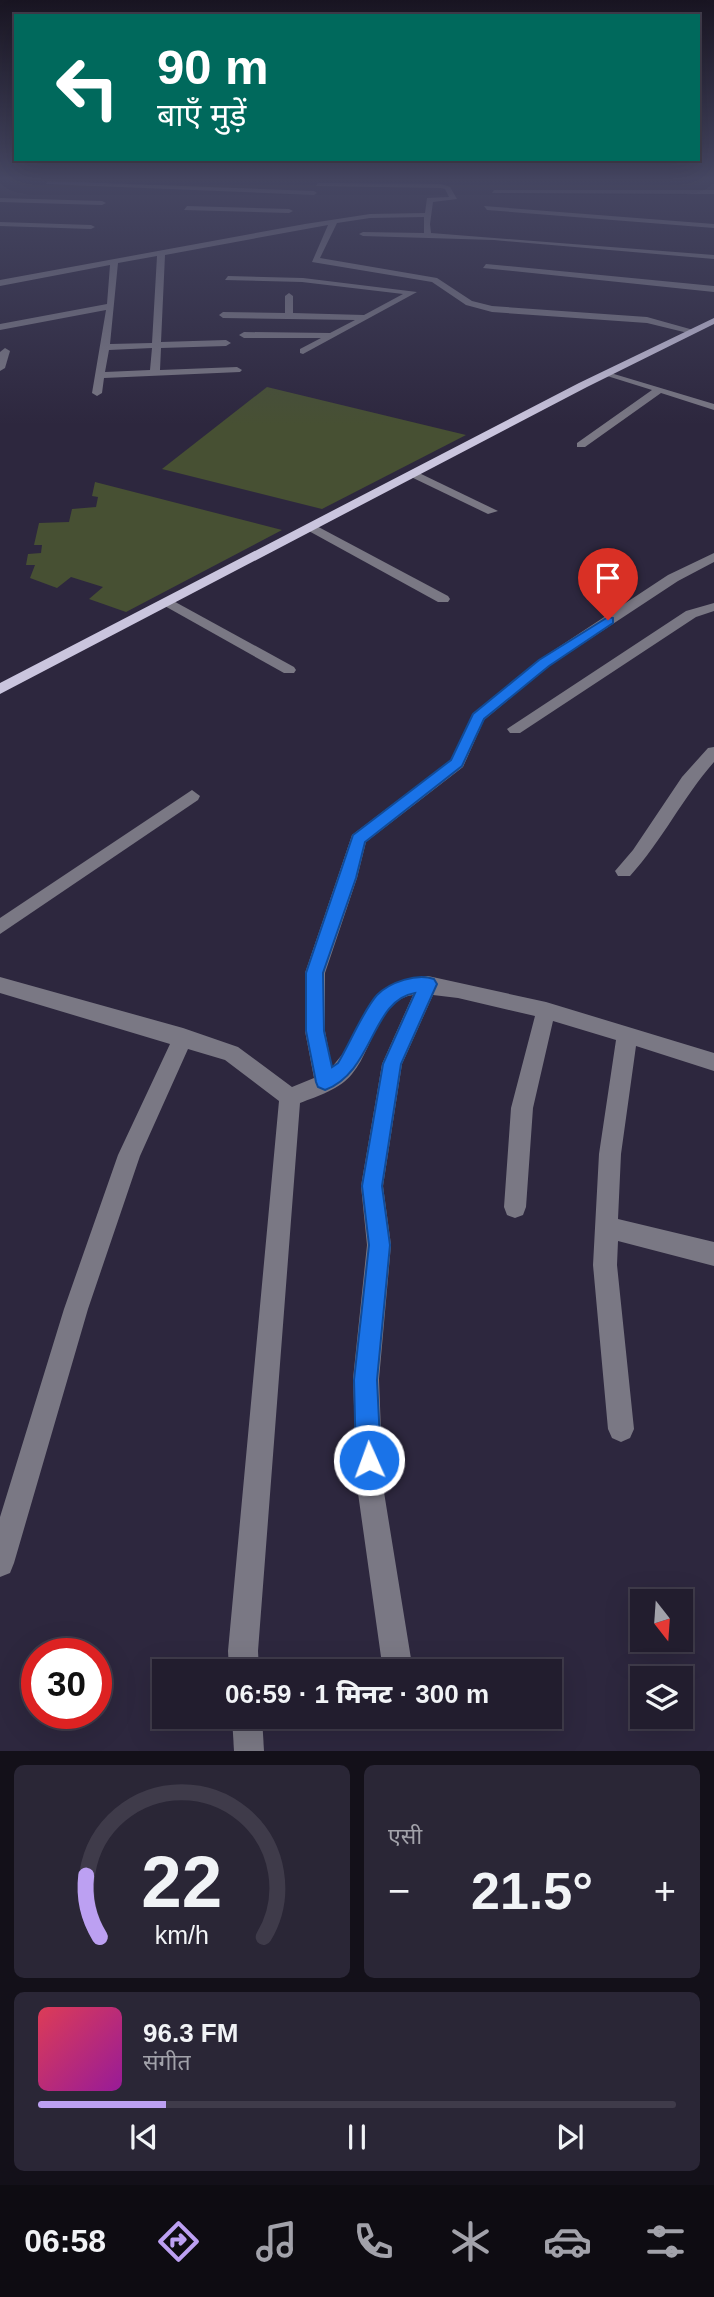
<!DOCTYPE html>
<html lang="hi">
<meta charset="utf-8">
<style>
body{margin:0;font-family:Helvetica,"Noto Sans Devanagari",sans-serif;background:#2a2636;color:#f1f3f6;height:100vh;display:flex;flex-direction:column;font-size:26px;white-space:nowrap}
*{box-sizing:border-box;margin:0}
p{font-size:23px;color:#a2a2aa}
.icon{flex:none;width:38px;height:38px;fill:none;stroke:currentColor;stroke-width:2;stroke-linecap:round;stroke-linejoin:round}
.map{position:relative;height:1751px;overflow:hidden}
.drawer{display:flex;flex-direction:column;gap:14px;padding:14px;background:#131019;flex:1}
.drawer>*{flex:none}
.top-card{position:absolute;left:14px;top:14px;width:686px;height:147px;border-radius:0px;box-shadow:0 7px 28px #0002,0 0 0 2px #3f3b4a;background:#00695c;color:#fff;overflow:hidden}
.needle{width:46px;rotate:163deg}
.tools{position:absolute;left:630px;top:1589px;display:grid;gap:14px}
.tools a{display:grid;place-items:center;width:63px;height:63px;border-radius:0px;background:#221d2e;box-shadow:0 7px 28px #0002,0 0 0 2px #3f3b4a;font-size:35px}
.speed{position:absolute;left:21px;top:1638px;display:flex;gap:14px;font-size:35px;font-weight:700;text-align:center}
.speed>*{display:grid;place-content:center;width:91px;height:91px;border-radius:50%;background:#221d2e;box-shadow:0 7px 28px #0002,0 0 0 2px #3f3b4a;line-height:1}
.speed .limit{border:10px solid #d22;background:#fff;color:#111}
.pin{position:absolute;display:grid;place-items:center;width:60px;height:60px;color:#fff;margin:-72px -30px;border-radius:50% 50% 50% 0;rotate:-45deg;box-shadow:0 0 7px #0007}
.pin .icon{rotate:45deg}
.me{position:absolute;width:77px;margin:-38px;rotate:358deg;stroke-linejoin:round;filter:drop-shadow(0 0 5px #0008)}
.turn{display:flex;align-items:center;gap:24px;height:147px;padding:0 28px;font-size:32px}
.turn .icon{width:91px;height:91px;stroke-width:2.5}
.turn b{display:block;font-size:49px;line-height:60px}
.big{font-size:52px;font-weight:800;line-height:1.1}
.drawer .widget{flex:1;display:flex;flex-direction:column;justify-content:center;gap:10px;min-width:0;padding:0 24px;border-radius:10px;background:#2a2636}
.drawer .dial{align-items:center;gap:0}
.dial svg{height:182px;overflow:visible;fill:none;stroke:#3f3b4a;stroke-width:7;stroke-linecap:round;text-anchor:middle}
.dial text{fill:#f1f3f6;stroke:none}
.song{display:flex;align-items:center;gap:21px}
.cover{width:84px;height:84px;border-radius:10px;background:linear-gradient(135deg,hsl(350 70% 55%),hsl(300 70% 35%))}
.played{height:7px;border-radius:4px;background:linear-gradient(90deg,#bca0f2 20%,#3f3b4a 20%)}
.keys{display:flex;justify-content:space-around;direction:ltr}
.heat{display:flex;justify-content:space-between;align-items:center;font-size:38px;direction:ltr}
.drawer .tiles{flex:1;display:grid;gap:14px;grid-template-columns:1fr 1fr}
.widget:last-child{grid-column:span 2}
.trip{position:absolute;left:152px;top:1659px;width:410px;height:70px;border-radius:0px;background:#221d2e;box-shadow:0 7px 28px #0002,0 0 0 2px #3f3b4a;font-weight:800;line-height:70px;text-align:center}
.tab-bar{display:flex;height:112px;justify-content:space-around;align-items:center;background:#0e0c12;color:#a2a2aa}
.tab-bar .icon{width:49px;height:49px}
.tab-bar .on{color:#bca0f2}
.tab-bar b{font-size:32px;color:#f1f3f6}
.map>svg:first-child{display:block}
.green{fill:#475033}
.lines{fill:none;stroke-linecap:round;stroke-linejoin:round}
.minor{fill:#7a7884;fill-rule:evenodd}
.major{fill:#cac5de;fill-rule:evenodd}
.route{fill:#1a73e8;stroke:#114b97;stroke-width:2}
</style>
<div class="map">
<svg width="714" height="1751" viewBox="0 0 714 1751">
<rect width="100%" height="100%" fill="#2d273e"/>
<g class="green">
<polygon points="267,387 466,435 322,509 162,469"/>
<polygon points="95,482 282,530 126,612 89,599 103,587 71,577 57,588 30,578 35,565 26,565 28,554 41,553 42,545 34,545 39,523 69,522 72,509 96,507 98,497 92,496"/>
</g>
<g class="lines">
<g class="minor">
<polygon points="48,181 314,191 317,193 314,195 46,184"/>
<path d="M318 183 441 184 450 187 457 199 433 202 430 224 431 233 714 255V259L494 240 363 236 359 234 363 232 424 233V217L370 218 337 223 320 258 437 278 472 301 492 306 647 317 697 331 692 334 647 323 492 312 466 305 432 282 312 262 328 225 165 255 161 342 226 340 231 343 226 346 161 348 160 370 237 367 242 370 240 372 104 378 102 393 97 396 92 393 106 310 0 330V324L107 304 110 265 0 286V280L305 224 370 214 425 213 427 198 449 197 445 189 441 188 316 186ZM157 256 152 343 110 344 118 263ZM152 348 150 370 105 372 109 350Z"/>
<polygon points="494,190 714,190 714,194 492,193"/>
<polygon points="0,198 102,201 106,203 102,205 0,202"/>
<polygon points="187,206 289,209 293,211 289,213 184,210"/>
<polygon points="484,206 714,224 714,228 487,210"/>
<polygon points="0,222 91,225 95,227 91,229 0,226"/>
<polygon points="486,264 714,286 714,292 483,268"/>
<polygon points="228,276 303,278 417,292 303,354 300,353 300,349 321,338 244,338 239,335 244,332 330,333 355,320 223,318 219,315 223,312 285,313 285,296 289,293 293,296 293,313 364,315 403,294 302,282 225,280"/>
<polygon points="5,348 10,351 5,368 0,371 0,352"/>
<polygon points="604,371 714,404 714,410 661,393 585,447 577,447 577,443 652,390 604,375"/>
<polygon points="409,472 417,472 498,511 488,514 409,476"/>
<polygon points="311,523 448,596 450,599 448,602 438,602 307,530 305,527"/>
<path d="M714 553V562L678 581 549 666 484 720 463 767 366 842 357 878 325 973V1031L332 1067 345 1051 368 1008 383 990 400 981 428 976 546 1002 714 1053V1071L636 1046 621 1154 618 1219 714 1242V1266L618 1241 617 1265 634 1429 630 1438 621 1442 612 1438 608 1429 593 1265 599 1154 616 1040 553 1021 533 1108 526 1207 523 1215 515 1218 507 1215 504 1207 511 1108 535 1016 458 998 433 995 402 1064 383 1186 391 1245 379 1379 383 1486 413 1671H383L357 1486 353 1379 367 1245 361 1186 382 1064 413 995C378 1000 372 1051 352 1074 340 1089 318 1096 300 1103L258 1651 259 1671H229L228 1651 279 1101 225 1060 188 1049 140 1156 88 1309 14 1563 10 1573 0 1577V1517L64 1309 118 1155 170 1044 0 993V977L183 1028 238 1047 292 1087 314 1078 305 1031V973L352 835 451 760 473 714 539 660 668 575Z"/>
<polygon points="168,598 294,667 296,670 294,673 284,673 163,605 163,599"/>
<polygon points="714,603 714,611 696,617 520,733 510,733 507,729 686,611"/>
<path d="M714 747V762C683 797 662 841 630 876H618L615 871 633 850 682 777 708 748Z"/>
<polygon points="192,790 200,796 198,800 0,934 0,918"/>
<polygon points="232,1717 262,1717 264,1751 234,1751"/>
</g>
<polygon class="major" points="714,318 714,324 587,387 0,694 0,683 579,383"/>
</g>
<linearGradient id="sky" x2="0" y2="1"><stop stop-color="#191522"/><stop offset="0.42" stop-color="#464763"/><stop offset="1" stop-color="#464763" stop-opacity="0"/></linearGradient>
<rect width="714" height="425" fill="url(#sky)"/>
<path class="route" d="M608 617 613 618V623L549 666 484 719 462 766 365 842 356 878 323 973 324 1031 332 1067 338 1063C349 1045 364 1009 377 995 390 982 417 973 434 979L437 984 401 1064 382 1186 390 1245 377 1380 381 1460 377 1468 369 1472 360 1468 356 1460 354 1380 369 1245 362 1186 383 1064 415 993C371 1000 374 1072 325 1090L318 1087 316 1082 306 1031V973L353 835 451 760 473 714 539 660Z"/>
</svg>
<div class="tools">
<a><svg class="needle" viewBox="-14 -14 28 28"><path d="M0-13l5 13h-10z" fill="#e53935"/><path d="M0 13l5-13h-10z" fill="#a2a2aa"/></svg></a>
<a><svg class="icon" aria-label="layers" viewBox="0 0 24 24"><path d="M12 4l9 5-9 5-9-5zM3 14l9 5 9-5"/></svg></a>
</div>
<div class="speed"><div class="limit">30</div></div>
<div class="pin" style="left:608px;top:620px;background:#d93025"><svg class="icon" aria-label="arrive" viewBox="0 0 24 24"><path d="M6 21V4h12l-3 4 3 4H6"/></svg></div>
<svg class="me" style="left:369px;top:1460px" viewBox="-20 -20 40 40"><circle r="17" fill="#1a73e8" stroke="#fff" stroke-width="3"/><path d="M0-11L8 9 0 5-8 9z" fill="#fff"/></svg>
<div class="trip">06:59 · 1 मिनट · 300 m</div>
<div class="top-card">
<div class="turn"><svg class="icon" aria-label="left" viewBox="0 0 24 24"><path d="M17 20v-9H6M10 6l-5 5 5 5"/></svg><div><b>90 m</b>बाएँ मुड़ें</div></div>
</div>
</div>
<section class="drawer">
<div class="tiles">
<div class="widget dial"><svg viewBox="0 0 100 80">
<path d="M14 69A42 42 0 1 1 86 69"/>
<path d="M14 69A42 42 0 0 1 8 42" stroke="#bca0f2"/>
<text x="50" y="56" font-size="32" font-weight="700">22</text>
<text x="50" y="72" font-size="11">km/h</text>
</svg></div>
<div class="widget"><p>एसी</p>
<div class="heat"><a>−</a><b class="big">21.5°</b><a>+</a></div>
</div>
<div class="widget">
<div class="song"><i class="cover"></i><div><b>96.3 FM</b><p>संगीत</p></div></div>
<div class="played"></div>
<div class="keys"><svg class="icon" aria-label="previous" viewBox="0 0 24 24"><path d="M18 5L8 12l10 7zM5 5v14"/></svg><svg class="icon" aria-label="pause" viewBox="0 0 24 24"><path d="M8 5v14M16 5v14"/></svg><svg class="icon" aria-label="next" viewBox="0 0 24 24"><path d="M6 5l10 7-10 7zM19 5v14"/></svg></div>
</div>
</div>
</section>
<nav class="tab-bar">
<b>06:58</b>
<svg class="icon on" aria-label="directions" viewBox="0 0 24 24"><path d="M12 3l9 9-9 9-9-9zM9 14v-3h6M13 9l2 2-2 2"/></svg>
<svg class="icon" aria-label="music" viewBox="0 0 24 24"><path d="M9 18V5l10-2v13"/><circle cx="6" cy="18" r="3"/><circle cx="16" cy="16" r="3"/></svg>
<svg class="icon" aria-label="phone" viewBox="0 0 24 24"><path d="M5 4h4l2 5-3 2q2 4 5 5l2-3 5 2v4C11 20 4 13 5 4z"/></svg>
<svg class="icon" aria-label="climate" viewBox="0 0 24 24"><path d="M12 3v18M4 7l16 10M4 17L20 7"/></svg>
<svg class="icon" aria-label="car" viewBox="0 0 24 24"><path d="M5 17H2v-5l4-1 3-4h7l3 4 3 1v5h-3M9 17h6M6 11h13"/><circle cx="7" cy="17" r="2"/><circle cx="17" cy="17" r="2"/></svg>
<svg class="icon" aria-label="filters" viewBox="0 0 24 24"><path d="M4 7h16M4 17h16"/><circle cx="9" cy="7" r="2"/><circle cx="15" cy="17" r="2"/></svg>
</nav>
